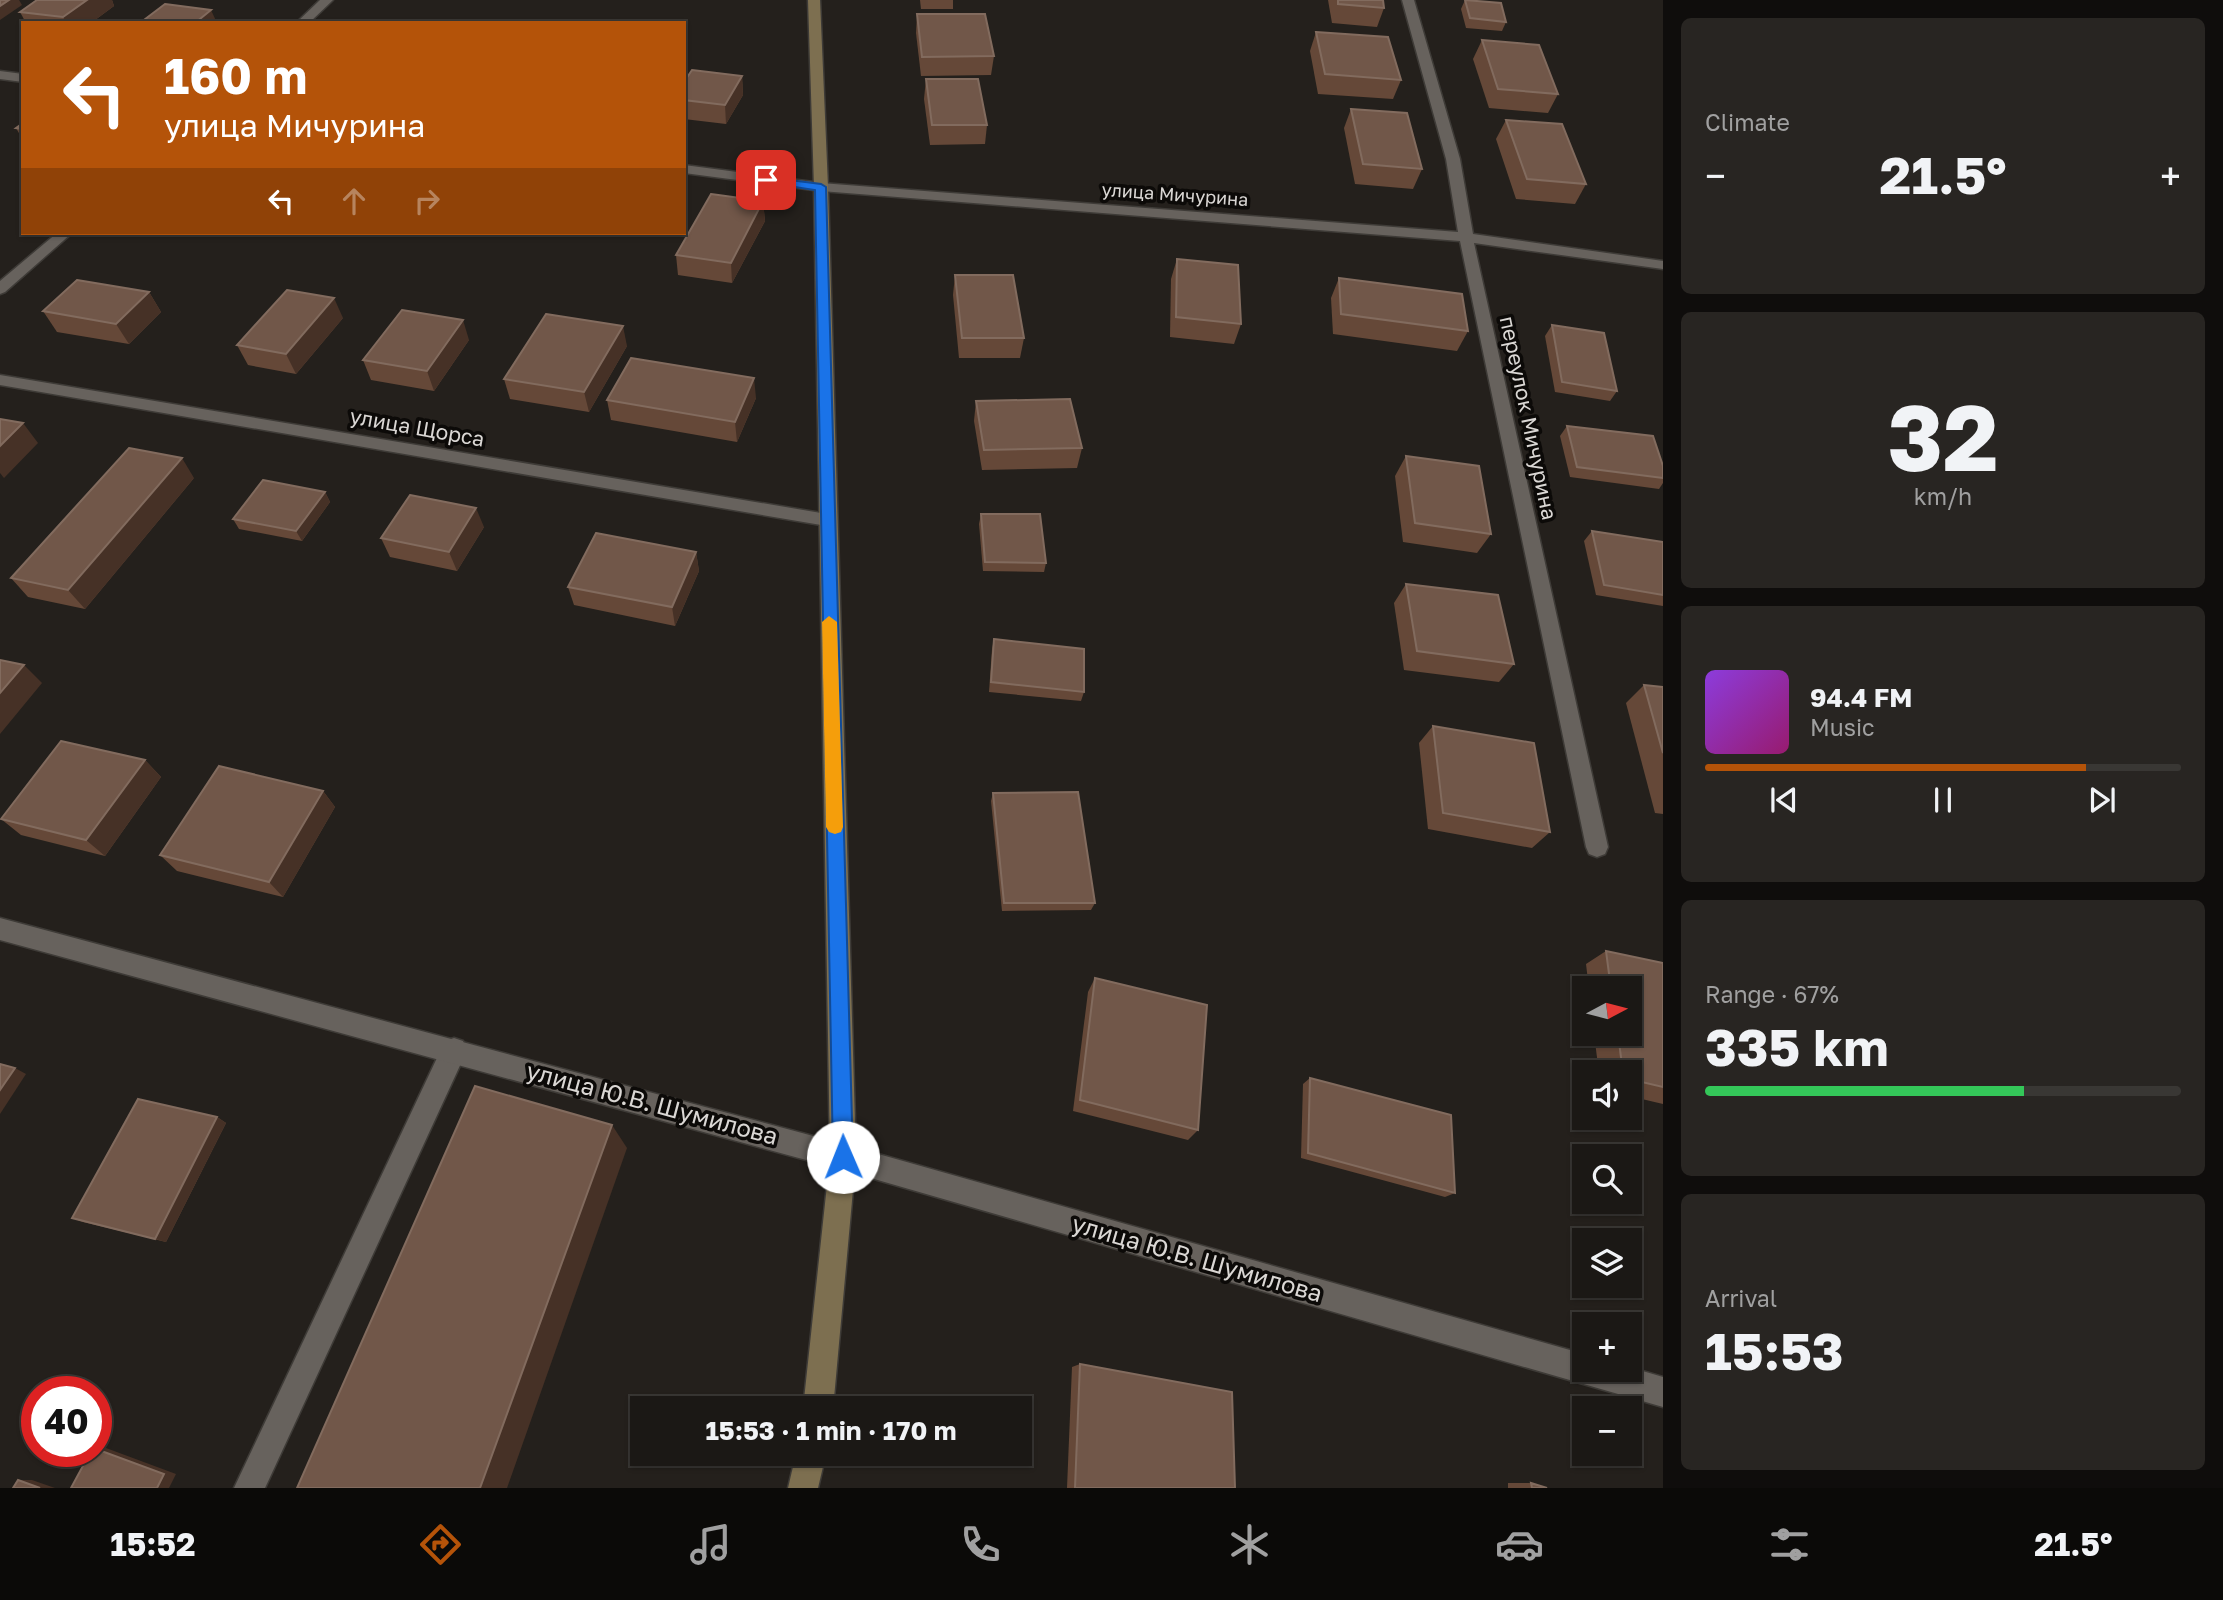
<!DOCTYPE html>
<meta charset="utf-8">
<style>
body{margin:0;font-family:"Golos Text",sans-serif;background:#282522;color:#f1f3f6;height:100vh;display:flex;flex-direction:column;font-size:26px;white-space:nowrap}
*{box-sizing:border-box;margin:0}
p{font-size:23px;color:#a0a0a0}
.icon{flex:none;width:38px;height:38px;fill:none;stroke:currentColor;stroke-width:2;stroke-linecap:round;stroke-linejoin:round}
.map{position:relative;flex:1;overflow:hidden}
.sheet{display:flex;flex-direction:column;gap:18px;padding:18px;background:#0f0d0c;width:560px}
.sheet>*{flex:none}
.banner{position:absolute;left:21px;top:21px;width:665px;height:214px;border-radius:0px;box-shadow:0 2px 5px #0004,0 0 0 2px #393734;background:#b45309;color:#fff;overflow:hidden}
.needle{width:46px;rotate:83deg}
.controls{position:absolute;left:1572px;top:976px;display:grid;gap:14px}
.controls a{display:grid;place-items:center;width:70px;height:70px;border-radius:0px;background:#1b1815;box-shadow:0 2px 5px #0004,0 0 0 2px #393734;font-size:35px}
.speed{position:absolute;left:21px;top:1376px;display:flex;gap:14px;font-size:35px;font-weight:700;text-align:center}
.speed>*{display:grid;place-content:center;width:91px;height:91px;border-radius:50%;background:#1b1815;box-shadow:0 2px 5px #0004,0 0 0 2px #393734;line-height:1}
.speed .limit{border:10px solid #d22;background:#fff;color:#111}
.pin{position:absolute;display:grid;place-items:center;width:60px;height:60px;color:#fff;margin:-30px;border-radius:14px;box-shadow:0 4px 10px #0006}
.me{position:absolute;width:77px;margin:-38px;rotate:359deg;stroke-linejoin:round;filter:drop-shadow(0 0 5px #0008)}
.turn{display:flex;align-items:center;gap:24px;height:147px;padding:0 28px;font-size:32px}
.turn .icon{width:91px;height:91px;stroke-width:2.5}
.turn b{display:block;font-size:49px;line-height:60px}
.lanes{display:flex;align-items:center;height:66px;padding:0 28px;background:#0003;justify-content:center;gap:35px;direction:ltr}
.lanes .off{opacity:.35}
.big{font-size:52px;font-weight:700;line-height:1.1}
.sheet .tile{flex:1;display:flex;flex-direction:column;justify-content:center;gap:10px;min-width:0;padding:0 24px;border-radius:10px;background:#282522}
.sheet .dial{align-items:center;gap:0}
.dial b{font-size:91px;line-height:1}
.song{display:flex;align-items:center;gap:21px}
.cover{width:84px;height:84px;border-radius:10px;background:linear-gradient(135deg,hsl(270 70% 55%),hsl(320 70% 35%))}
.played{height:7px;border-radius:4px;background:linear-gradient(90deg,#b45309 80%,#393734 80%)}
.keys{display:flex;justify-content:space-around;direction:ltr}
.heat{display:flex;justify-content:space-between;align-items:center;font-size:38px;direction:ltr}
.charge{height:10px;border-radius:5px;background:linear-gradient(90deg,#34c759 67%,#393734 0)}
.trip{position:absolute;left:630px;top:1396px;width:402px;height:70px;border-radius:0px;background:#1b1815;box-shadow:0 2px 5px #0004,0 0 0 2px #393734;font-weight:700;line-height:70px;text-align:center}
.dock{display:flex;height:112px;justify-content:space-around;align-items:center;background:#0b0a08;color:#a0a0a0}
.dock .icon{width:49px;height:49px}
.dock .on{color:#b45309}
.dock b{font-size:32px;color:#f1f3f6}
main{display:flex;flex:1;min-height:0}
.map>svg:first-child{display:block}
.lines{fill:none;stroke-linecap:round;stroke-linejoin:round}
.lane-casing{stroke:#3e3b37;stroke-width:3}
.street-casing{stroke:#3e3b37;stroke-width:3}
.secondary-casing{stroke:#3e3b37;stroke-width:3}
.lane{fill:#67625d;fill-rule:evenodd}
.street{fill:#67625d;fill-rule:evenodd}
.secondary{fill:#7d6f50;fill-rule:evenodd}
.wall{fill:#654838}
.shaded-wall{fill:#463126}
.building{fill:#715749;stroke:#826b5e;stroke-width:2}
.route{fill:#1a73e8;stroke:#114b97;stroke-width:2}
.slow{fill:#f59e0b}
.labels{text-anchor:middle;stroke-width:7;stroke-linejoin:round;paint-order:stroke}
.far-street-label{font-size:18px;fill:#dad7d4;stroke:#0c0a08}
.street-label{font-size:21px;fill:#dad7d4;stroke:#0c0a08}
.near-street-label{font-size:24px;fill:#dad7d4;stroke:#0c0a08}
</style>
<main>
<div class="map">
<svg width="1663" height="1488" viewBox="0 0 1663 1488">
<rect width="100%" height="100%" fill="#24201c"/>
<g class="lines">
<defs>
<polygon id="lane" points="454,1038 463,1041 466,1050 463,1059 265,1488 234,1488 445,1041"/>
<g id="street">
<polygon points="320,0 333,0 309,23 296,23"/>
<polygon points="1402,0 1414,0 1460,159 1473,234 1663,261 1663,269 1474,243 1608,847 1605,854 1597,857 1589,854 1586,847 1460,241 821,191 684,173 684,165 821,183 1458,232 1446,159"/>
<polygon points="0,71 23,74 23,82 0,79"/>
<polygon points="57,233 72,233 5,292 0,294 0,281"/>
<polygon points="0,375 827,514 833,515 836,520 833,525 827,526 0,385"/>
<polygon points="0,918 843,1144 1584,1354 1584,1370 1629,1370 1629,1367 1663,1377 1663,1407 843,1170 0,940"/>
</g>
<g id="secondary">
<polygon points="808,0 820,0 828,187 856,1157 833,1409 803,1409 830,1157 814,187"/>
<polygon points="796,1454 826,1454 818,1488 788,1488"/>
</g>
</defs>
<use href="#lane" class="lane-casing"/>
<use href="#street" class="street-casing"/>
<use href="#secondary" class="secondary-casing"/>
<use href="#lane" class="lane"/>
<use href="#street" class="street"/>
<use href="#secondary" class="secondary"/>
</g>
<g class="wall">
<polygon points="37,0 112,0 114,6 91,23 26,23 20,12"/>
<polygon points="920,0 953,0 953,9 921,9"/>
<polygon points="1328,0 1383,0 1384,8 1377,27 1332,23"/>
<polygon points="1465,0 1506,22 1502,31 1466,28 1461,9"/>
<polygon points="917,14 994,56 991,75 921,76 916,33"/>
<polygon points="1316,32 1401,80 1393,99 1318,94 1310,51"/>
<polygon points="1482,40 1558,94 1548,113 1489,108 1473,59"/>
<polygon points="742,76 743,95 726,124 684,119 684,82"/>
<polygon points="926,79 987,125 985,144 930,145 924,99"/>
<polygon points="1351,109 1422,169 1413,189 1355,184 1344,128"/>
<polygon points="1506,120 1586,184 1575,204 1516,199 1496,139"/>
<polygon points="23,123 23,140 16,128"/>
<polygon points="763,201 765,221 732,283 678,275 676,255"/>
<polygon points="1177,259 1241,324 1234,344 1170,337 1171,279"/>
<polygon points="955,275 1024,338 1020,358 959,358 953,295"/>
<polygon points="1339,278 1468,331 1457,351 1333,334 1331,298"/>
<polygon points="149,292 161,312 129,344 57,332 43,311"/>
<polygon points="343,318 296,374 248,365 237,345"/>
<polygon points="1552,325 1617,391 1610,401 1555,392 1545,336"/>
<polygon points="469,340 434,391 371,380 363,360"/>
<polygon points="627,346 589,412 510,399 504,379"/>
<polygon points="756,398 737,442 611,420 607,400"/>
<polygon points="976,401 1082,448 1077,468 982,470 974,421"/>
<polygon points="1567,426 1663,466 1663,483 1659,489 1570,477 1560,436"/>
<polygon points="1406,456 1491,534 1477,553 1403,542 1395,476"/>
<polygon points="194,478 85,609 28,597 11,578"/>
<polygon points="325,492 330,502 302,541 239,529 233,519"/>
<polygon points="981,514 1046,563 1044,572 983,571 979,524"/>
<polygon points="484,527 457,571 390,557 381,538"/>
<polygon points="1592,531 1663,542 1663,606 1596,595 1584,541"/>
<polygon points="696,552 699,571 675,626 574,605 568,587"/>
<polygon points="1406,584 1514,664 1499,682 1404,670 1394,603"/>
<polygon points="994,639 1084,692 1081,701 989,692 992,649"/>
<polygon points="1644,685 1663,687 1663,814 1655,813 1626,703"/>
<polygon points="1433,726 1550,832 1532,848 1428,829 1419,743"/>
<polygon points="145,760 161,777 105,856 21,835 1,819"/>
<polygon points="323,791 335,807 283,897 177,871 160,855"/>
<polygon points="993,793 1095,903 1091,910 1002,911 991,801"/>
<polygon points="1606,951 1663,963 1663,1104 1629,1096 1629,1073 1599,1073 1594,1034 1629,1034 1629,989 1589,989 1586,964"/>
<polygon points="1095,978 1198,1130 1188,1140 1073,1111 1088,992"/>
<polygon points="1310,1078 1455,1193 1445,1197 1301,1158 1303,1084"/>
<polygon points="217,1117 226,1123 166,1242 83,1222 72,1218"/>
<polygon points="1080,1364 1235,1488 1067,1488 1072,1367"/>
<polygon points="1508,1483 1531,1483 1547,1488 1508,1488"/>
</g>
<g class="shaded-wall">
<polygon points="9,0 19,0 22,5 0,20 0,6"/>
<polygon points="87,0 112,0 114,6 91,23 66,23 63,17"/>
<polygon points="211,10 217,23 195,23"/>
<polygon points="742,76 743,95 726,124 725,105"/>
<polygon points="763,201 765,221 732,283 731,263"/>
<polygon points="149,292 161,312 129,344 116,324"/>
<polygon points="334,298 343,318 296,374 286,354"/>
<polygon points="463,320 469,340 434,391 427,371"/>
<polygon points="623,326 627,346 589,412 584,392"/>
<polygon points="754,378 756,398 737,442 735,422"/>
<polygon points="23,423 38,443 4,478 0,473 0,446"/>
<polygon points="182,458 194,478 85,609 68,590"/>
<polygon points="325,492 330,502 302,541 296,531"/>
<polygon points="476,508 484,527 457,571 449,552"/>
<polygon points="696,552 699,571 675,626 672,607"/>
<polygon points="24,665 42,683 0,734 0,693"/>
<polygon points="145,760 161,777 105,856 86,840"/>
<polygon points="323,791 335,807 283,897 269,882"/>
<polygon points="15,1068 26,1074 0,1114 0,1090"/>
<polygon points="217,1117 226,1123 166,1242 155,1239"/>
<polygon points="612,1125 627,1148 507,1488 480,1488"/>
<polygon points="96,1448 106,1448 176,1474 169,1488 157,1488 96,1449"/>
<polygon points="18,1480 32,1480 55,1488 40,1488"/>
</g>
<g class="building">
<polygon points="0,0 9,0 0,6"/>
<polygon points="37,0 87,0 63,17 20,12"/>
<polygon points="1338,0 1383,0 1384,8 1338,4"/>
<polygon points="1465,0 1501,3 1506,22 1470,18"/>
<polygon points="165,4 211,10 195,23 140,23"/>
<polygon points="917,14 985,14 994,56 922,57"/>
<polygon points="356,20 378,23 354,23"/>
<polygon points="1316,32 1388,37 1401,80 1325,74"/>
<polygon points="1482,40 1539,45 1558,94 1498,89"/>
<polygon points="692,70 742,76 725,105 684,100 684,82"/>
<polygon points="926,79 978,79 987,125 932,125"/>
<polygon points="1351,109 1407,113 1422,169 1363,164"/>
<polygon points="1506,120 1562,124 1586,184 1527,179"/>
<polygon points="23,123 23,129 16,128"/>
<polygon points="711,194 763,201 731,263 676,255"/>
<polygon points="1177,259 1238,265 1241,324 1176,317"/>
<polygon points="955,275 1013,275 1024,338 962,338"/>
<polygon points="1339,278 1462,294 1468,331 1341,314"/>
<polygon points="77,280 149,292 116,324 43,311"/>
<polygon points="287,290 334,298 286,354 237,345"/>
<polygon points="402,310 463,320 427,371 363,360"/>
<polygon points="546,314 623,326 584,392 504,379"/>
<polygon points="1552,325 1604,333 1617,391 1562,382"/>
<polygon points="631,358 754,378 735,422 607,400"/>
<polygon points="1070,399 1082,448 984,450 976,401"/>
<polygon points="0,419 23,423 0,446"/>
<polygon points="1567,426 1653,436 1663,466 1663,478 1577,467"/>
<polygon points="129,448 182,458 68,590 11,578"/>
<polygon points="1406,456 1479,466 1491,534 1415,523"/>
<polygon points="263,480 325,492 296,531 233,519"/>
<polygon points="410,495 476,508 449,552 381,538"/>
<polygon points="981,514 1040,514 1046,563 985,562"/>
<polygon points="1592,531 1663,542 1663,595 1604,585"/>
<polygon points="596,533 696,552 672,607 568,587"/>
<polygon points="1406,584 1498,595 1514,664 1417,651"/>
<polygon points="994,639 1084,649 1084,692 991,682"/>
<polygon points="0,660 24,665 0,693"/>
<polygon points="1644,685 1663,687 1663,753"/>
<polygon points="1433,726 1534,743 1550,832 1443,813"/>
<polygon points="61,741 145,760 86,840 1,819"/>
<polygon points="219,766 323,791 269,882 160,855"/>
<polygon points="1078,792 1095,903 1004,903 993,793"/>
<polygon points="1606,951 1663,963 1663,1087 1629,1079 1629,1073 1623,1073 1618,1034 1629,1034 1629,989 1611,989"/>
<polygon points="1095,978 1207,1005 1198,1130 1080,1100"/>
<polygon points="0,1064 15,1068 0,1090"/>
<polygon points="1310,1078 1451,1115 1455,1193 1308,1153"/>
<polygon points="475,1086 612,1125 480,1488 297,1488"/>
<polygon points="138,1099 217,1117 155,1239 72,1218"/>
<polygon points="1080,1364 1232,1392 1235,1488 1075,1488"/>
<polygon points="96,1449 164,1474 157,1488 71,1488 91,1451 96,1451"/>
<polygon points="18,1480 40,1488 13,1488"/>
<polygon points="1531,1483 1547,1488 1532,1488"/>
</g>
<polygon class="route" points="766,177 821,184 826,187 853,1157 850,1164 843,1167 836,1164 833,1157 815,190 762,182 761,180"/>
<polygon class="slow" points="829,616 837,622 843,827 841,832 835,834 829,832 826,827 822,622"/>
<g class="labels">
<g class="far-street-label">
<text transform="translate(1175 195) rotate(4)" y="6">улица Мичурина</text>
</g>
<g class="street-label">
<text transform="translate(1528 418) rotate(78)" y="7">переулок Мичурина</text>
<text transform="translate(417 428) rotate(10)" y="7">улица Щорса</text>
</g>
<g class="near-street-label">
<text transform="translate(652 1104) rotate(15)" y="8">улица Ю.В. Шумилова</text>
<text transform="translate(1197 1259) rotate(16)" y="8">улица Ю.В. Шумилова</text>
</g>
</g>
</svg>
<div class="controls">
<a><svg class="needle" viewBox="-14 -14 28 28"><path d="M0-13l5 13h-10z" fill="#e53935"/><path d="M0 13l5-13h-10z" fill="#a0a0a0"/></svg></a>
<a><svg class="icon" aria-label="sound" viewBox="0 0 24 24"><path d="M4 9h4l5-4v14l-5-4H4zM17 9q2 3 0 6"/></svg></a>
<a><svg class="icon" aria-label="search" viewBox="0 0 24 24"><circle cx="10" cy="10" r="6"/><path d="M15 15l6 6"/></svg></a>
<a><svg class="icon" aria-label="layers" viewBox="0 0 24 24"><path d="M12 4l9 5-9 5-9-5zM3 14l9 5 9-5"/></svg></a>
<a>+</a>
<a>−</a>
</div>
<div class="speed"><div class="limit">40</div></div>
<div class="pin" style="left:766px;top:180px;background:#d93025"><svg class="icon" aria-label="arrive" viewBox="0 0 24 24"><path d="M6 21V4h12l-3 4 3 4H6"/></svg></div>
<svg class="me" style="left:843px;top:1157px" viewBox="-20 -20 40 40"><circle r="19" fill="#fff"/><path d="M0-13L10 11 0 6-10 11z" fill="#1a73e8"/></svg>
<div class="trip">15:53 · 1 min · 170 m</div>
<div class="banner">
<div class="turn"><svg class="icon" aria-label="left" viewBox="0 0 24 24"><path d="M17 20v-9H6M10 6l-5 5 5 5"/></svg><div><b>160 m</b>улица Мичурина</div></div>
<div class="lanes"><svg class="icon" aria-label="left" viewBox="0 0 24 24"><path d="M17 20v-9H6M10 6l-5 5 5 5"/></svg><svg class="icon off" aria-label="ahead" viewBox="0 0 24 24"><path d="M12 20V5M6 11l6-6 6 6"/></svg><svg class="icon off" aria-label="right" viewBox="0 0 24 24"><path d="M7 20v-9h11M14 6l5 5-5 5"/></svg></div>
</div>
</div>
<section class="sheet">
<div class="tile"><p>Climate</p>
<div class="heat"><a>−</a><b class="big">21.5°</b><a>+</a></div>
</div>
<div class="tile dial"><b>32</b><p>km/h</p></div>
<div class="tile">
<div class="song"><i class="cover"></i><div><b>94.4 FM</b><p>Music</p></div></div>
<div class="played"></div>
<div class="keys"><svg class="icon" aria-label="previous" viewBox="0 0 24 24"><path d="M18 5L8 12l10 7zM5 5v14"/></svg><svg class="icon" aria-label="pause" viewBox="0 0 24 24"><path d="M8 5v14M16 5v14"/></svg><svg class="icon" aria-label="next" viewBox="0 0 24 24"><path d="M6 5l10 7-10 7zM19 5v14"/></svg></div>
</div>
<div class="tile"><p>Range · 67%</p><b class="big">335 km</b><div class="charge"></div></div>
<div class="tile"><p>Arrival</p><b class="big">15:53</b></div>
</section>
</main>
<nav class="dock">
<b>15:52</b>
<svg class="icon on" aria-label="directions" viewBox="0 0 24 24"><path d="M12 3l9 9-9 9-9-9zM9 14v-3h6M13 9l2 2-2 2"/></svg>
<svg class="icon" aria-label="music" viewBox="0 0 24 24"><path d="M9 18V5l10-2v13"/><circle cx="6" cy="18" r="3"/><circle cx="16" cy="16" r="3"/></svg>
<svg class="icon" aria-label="phone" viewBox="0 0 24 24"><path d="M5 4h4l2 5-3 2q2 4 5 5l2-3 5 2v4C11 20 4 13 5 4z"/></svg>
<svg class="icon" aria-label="climate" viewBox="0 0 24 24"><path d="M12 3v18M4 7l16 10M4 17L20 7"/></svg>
<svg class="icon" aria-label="car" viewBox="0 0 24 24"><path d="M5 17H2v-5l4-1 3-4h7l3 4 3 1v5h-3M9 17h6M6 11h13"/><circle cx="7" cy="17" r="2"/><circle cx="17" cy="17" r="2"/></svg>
<svg class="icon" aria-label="filters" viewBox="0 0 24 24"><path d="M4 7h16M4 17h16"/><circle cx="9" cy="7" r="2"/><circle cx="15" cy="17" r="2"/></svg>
<b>21.5°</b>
</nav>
